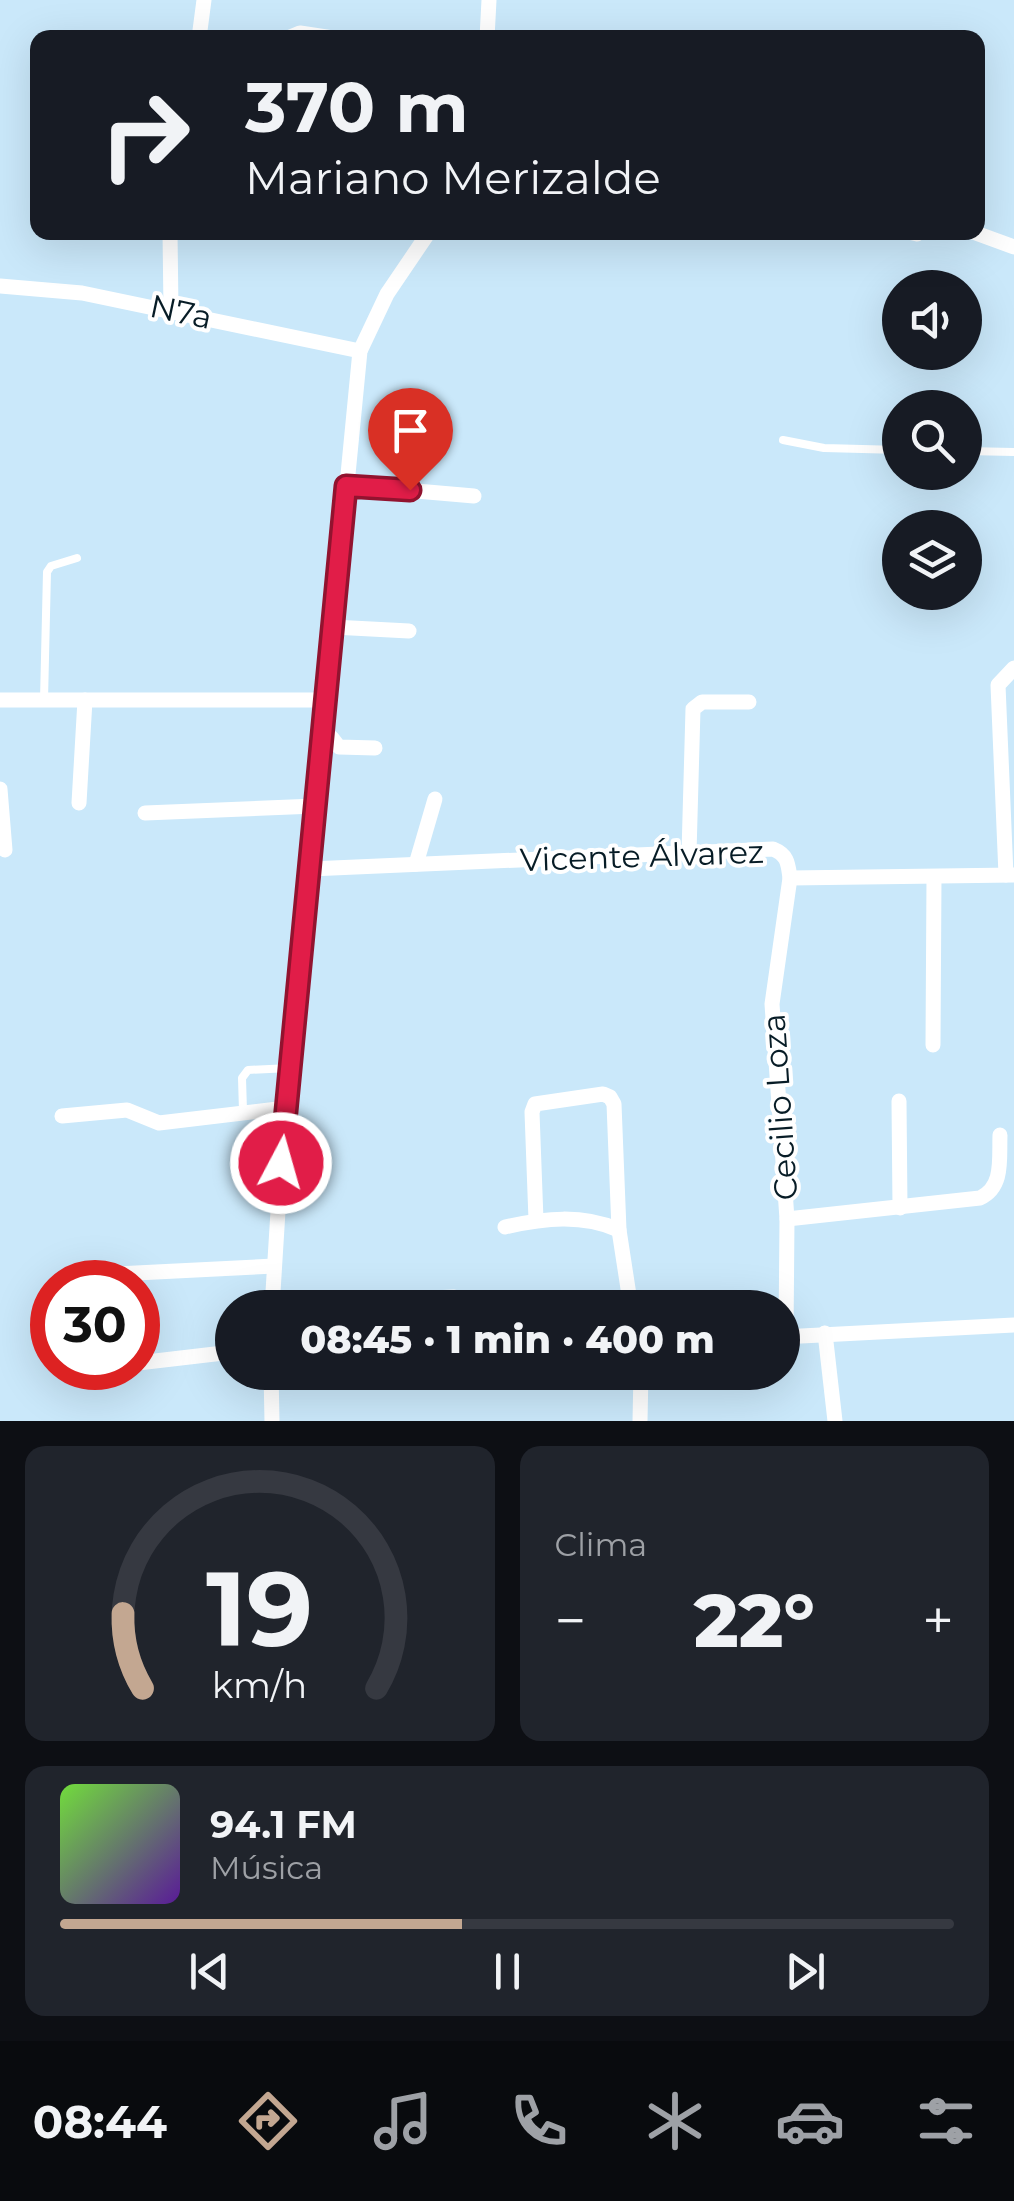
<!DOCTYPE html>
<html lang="es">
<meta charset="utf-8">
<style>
body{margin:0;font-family:Montserrat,sans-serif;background:#20242c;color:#f1f3f6;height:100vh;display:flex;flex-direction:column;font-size:38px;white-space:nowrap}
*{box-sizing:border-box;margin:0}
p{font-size:32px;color:#9ea1a6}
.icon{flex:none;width:55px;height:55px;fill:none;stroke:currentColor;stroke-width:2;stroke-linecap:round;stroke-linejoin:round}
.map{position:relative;height:1421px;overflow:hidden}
.panel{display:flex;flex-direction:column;gap:25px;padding:25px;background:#0d0f14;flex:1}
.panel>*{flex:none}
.hud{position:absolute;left:30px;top:30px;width:955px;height:210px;border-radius:20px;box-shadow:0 10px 40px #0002;background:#171b24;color:#f1f3f6;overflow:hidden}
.controls{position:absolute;left:882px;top:270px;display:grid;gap:20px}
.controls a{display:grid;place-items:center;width:100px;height:100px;border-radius:50%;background:#171b24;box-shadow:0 10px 40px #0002;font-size:50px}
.speed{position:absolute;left:30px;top:1260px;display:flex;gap:20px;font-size:50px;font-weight:700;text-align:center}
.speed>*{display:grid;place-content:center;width:130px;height:130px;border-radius:50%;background:#171b24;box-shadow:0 10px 40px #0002;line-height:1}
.speed .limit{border:15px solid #d22;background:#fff;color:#111}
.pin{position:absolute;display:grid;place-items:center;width:85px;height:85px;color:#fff;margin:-102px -42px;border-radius:50% 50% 50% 0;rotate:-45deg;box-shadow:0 0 10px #0007}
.pin .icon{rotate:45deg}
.me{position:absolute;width:110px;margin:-55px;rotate:6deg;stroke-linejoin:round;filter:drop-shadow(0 0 8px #0008)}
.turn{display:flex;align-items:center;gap:35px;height:210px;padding:0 50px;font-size:45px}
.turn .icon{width:130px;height:130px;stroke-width:2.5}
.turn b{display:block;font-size:70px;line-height:85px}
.big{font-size:75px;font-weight:800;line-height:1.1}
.panel .card{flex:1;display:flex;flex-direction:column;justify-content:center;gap:15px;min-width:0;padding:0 35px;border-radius:20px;background:#20242c}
.panel .dial{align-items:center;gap:0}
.dial svg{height:260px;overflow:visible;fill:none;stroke:#363941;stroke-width:7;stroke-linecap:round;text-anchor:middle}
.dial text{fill:#f1f3f6;stroke:none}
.song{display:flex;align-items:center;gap:30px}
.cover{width:120px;height:120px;border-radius:15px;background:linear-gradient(135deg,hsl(100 70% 55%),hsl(270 70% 35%))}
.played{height:10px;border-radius:5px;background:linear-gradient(90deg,#c3a791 45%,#363941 45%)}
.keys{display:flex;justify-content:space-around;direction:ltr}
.heat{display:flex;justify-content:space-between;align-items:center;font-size:55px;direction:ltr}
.panel .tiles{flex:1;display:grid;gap:25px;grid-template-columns:1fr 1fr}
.card:last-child{grid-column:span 2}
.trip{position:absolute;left:215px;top:1290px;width:585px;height:100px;border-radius:50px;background:#171b24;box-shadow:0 10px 40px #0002;font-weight:800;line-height:100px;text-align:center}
.tabs{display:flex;height:160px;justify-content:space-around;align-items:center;background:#090b0e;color:#9ea1a6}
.tabs .icon{width:70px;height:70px}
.tabs .selected{color:#c3a791}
.tabs b{font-size:45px;color:#f1f3f6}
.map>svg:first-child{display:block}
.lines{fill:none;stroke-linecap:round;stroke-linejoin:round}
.service{stroke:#fff;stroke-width:8}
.minor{stroke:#fff;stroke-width:15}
.route-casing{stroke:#92132f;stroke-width:25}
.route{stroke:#e11d48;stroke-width:18}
.labels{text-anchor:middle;stroke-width:8;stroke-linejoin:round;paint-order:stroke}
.street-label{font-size:32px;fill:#071c26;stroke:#fff}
</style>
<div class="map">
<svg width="1014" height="1421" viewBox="0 0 1014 1421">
<rect width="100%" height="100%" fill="#cae8fa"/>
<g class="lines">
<g class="service">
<polyline points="783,440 824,448 900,450"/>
<polyline points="965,451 1014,452"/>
<polyline points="44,700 47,572 51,566 77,558"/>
<polyline points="243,1111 242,1078 248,1070 290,1068"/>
</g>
<g class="minor">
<polyline points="199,38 204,0"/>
<polyline points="288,38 300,33 333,38"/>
<polyline points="487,38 489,0"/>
<polyline points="170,232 171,310"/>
<polyline points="909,232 917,234"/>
<polyline points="973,232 1014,247"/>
<polyline points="0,286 82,293 360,351"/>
<polyline points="347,485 474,496"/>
<polyline points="333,627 409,631"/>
<polyline points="0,700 326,700"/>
<polyline points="321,736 332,738 339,747 375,748"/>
<polyline points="0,789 5,850"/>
<polyline points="79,803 85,700"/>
<polyline points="145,813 315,806"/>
<polyline points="689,853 693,709 702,702 749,702"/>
<polyline points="416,864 435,799"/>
<path d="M310 869 773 849C788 855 788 864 790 878L772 1004 787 1219 786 1336"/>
<polyline points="1006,875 998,685 1014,668"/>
<polyline points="790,878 1014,875"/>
<polyline points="933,1045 934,877"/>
<polyline points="899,1101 900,1208"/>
<polyline points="62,1116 127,1110 159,1123 286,1108"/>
<path d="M787 1219 980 1198C1004 1187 999 1159 1000 1135"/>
<polyline points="536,1220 532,1112 535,1104 603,1094 610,1097 614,1104 619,1230 631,1308"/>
<path d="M505 1227C545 1218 582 1214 619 1230"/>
<polyline points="116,1274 274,1266"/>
<polyline points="272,1305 454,1297"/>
<polyline points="272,1308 281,1163 360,351 387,294 429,232"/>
<polyline points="825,1333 835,1421"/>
<polyline points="782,1337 1014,1325"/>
<polyline points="138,1363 232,1352"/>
<polyline points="271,1372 272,1421"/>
<polyline points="640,1421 641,1372"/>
</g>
</g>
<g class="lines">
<defs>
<polyline id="route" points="281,1163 346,486 410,490"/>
</defs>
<use href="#route" class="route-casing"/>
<use href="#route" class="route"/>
</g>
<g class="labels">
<g class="street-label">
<text transform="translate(181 312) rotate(12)" y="11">N7a</text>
<text transform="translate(642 856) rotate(-2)" y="11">Vicente Álvarez</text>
<text transform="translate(780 1107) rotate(-94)" y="11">Cecilio Loza</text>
</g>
</g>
</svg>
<div class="controls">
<a><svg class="icon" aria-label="sound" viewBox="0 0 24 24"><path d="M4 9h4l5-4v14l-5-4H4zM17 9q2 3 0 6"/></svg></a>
<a><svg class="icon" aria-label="search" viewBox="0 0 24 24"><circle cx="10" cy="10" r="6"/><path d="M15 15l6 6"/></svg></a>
<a><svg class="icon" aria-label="layers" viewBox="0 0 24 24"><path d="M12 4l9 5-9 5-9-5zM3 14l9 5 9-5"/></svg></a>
</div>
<div class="speed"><div class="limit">30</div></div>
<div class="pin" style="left:410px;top:490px;background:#d93025"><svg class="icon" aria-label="arrive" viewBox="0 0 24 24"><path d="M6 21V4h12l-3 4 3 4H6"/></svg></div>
<svg class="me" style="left:281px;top:1163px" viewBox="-20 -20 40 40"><circle r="17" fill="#e11d48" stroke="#fff" stroke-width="3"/><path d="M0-11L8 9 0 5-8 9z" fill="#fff"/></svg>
<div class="trip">08:45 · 1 min · 400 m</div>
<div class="hud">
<div class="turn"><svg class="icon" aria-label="right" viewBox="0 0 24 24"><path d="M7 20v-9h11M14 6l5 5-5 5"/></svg><div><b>370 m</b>Mariano Merizalde</div></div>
</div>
</div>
<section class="panel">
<div class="tiles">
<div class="card dial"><svg viewBox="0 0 100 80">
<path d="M14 69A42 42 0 1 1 86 69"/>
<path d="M14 69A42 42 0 0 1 8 46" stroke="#c3a791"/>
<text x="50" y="56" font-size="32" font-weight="700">19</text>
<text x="50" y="72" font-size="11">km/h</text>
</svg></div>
<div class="card"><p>Clima</p>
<div class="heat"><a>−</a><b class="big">22°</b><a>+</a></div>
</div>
<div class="card">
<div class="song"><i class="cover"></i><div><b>94.1 FM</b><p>Música</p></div></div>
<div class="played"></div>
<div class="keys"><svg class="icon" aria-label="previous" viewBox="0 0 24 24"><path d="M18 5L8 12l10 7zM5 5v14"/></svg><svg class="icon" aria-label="pause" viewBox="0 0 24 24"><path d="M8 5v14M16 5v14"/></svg><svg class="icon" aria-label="next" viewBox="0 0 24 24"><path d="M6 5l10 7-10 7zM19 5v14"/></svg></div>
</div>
</div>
</section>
<nav class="tabs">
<b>08:44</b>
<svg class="icon selected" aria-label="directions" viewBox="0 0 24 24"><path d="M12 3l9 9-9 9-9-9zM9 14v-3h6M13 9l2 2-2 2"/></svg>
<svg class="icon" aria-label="music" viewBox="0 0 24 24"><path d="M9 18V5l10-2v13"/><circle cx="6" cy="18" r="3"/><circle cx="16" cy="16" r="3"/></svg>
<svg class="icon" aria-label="phone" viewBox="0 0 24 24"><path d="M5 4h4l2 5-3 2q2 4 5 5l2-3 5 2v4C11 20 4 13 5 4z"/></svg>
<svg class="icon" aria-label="climate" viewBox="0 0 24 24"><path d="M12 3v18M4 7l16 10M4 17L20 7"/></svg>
<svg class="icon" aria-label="car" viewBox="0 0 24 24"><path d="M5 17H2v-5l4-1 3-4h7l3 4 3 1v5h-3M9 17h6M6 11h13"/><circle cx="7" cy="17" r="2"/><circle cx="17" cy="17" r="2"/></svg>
<svg class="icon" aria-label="filters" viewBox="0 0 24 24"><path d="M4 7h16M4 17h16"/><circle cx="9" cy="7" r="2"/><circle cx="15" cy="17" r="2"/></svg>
</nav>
